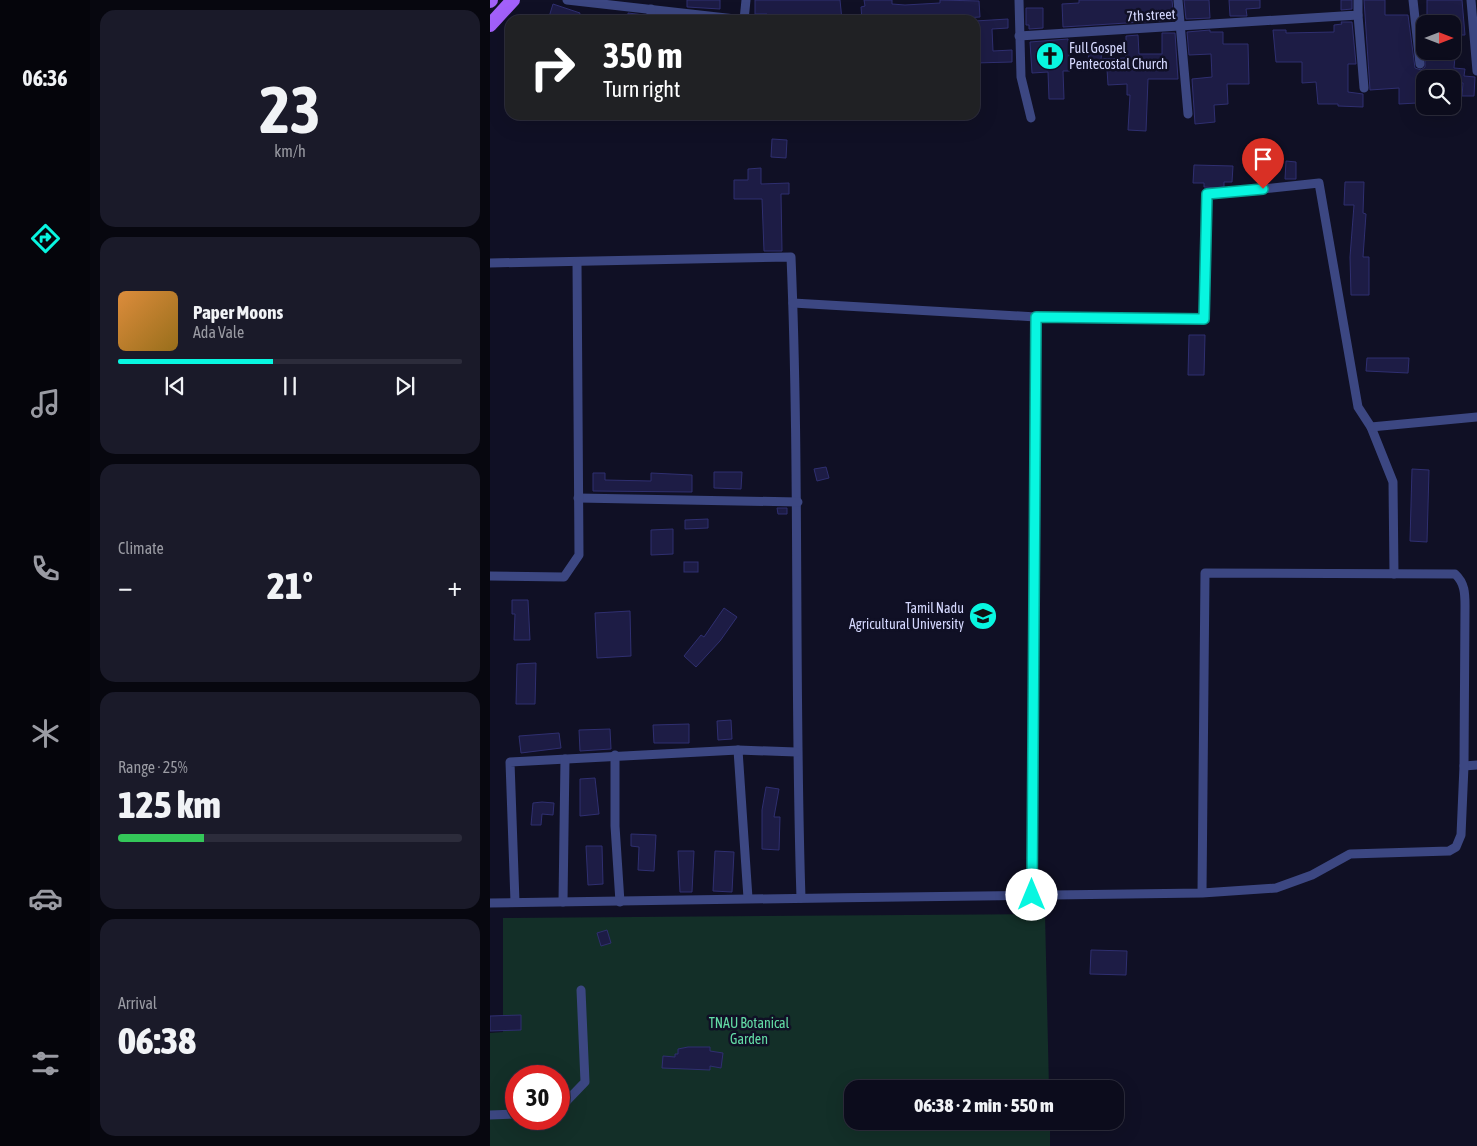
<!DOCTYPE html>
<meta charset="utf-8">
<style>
body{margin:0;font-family:"Asap Condensed",sans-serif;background:#1a1a29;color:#f1f3f6;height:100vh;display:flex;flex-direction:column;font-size:19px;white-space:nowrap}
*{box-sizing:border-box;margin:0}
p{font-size:16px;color:#9a9ba3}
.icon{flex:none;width:28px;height:28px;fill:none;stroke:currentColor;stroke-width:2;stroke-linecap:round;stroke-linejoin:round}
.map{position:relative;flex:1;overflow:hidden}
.panel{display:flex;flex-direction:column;gap:10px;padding:10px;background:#07070f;width:400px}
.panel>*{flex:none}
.guide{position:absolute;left:15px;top:15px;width:475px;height:105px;border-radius:15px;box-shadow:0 5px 20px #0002,0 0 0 1px #2c2c3b;background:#202124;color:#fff;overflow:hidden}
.needle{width:32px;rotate:90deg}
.controls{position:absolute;left:926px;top:15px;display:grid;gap:10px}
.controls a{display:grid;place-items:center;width:45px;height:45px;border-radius:10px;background:#0c0c1c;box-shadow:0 5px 20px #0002,0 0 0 1px #2c2c3b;font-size:25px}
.speed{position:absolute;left:15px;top:1065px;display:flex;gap:10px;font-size:25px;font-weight:700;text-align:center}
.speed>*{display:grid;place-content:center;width:65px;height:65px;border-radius:50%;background:#0c0c1c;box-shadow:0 5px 20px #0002,0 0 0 1px #2c2c3b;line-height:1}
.speed .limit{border:8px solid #d22;background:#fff;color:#111}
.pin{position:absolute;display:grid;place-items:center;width:42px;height:42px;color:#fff;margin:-51px -21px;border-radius:50% 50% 50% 0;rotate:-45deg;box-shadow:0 0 5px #0007}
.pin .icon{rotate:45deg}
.me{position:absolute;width:55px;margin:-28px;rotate:0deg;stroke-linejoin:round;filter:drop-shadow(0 0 4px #0008)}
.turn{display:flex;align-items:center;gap:18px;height:105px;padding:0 15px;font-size:22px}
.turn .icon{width:65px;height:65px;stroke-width:2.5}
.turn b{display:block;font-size:35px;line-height:42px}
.big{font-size:38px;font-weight:800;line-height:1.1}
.panel .card{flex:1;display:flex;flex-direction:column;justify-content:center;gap:8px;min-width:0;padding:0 18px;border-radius:15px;background:#1a1a29}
.panel .dial{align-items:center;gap:0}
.dial b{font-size:65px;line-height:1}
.song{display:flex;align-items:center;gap:15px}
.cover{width:60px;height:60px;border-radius:8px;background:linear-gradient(135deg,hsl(30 70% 55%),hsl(40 70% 35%))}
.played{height:5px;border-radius:2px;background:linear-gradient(90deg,#08f6e0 45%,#2c2c3b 45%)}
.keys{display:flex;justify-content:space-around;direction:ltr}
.heat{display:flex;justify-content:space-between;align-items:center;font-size:28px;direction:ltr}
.charge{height:8px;border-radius:4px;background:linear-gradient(90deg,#34c759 25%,#2c2c3b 0)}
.trip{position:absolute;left:354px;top:1080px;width:280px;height:50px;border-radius:15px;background:#0c0c1c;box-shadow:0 5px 20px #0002,0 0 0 1px #2c2c3b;font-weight:800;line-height:50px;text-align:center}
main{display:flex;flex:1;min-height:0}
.menu{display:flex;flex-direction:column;width:90px;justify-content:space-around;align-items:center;background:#05050b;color:#9a9ba3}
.menu .icon{width:35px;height:35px}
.menu .active{color:#08f6e0}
.menu b{font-size:22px;color:#f1f3f6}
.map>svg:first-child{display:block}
.green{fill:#132f28;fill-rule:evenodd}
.building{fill:#1d1c45;stroke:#2f2f70}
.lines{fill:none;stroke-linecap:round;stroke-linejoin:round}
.street{stroke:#3c4782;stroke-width:9}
.primary{stroke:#a260fa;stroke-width:14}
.route-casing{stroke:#05a092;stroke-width:12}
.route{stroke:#08f6e0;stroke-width:9}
.labels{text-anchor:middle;stroke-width:5;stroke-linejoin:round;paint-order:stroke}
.street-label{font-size:14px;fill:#d5d8fe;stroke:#101025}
.poi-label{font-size:14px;fill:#d5d8fe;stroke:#101025;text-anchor:start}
.park-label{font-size:14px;fill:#63dca6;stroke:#101025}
</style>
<main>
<nav class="menu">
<b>06:36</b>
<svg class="icon active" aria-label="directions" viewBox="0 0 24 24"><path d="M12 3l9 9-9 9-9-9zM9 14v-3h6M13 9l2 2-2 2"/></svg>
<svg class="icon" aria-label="music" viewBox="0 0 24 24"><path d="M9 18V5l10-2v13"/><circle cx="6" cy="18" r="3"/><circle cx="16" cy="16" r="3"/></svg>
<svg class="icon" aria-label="phone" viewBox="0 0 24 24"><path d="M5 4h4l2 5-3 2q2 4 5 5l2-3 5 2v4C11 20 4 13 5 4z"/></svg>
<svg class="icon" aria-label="climate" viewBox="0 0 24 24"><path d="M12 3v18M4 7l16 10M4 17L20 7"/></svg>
<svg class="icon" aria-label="car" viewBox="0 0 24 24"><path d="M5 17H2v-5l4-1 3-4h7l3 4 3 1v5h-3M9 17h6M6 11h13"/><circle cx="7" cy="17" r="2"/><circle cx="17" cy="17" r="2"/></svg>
<svg class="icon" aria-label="filters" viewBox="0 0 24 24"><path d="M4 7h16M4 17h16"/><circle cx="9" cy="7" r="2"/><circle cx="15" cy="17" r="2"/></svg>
</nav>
<section class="panel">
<div class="card dial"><b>23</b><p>km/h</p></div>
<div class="card">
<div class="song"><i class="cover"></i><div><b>Paper Moons</b><p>Ada Vale</p></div></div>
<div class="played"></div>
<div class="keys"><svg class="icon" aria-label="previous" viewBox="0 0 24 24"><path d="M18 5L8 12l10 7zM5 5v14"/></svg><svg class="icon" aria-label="pause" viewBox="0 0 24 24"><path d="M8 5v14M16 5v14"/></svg><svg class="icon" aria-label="next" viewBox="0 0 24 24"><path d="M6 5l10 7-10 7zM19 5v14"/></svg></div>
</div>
<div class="card"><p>Climate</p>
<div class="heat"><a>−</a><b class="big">21°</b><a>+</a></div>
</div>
<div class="card"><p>Range · 25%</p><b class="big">125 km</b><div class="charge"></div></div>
<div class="card"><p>Arrival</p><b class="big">06:38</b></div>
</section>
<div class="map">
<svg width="987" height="1146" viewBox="0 0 987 1146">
<rect width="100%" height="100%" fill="#101025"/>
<path class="green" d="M555 914 559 1089H362V1121H560V1146H0V1033L13 1032V918ZM26 1076H69V1119H26Z"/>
<g class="building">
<polygon points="197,0 230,0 230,9 197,7"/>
<polygon points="265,0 350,0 352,20 276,20 277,14 265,14"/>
<polygon points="374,0 402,0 402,4 415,5 450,3 450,0 489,1 490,17 474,18 474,15 416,20 372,20 371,7 375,6"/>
<polygon points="589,0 682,0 684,20 573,27 572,4 589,3"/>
<polygon points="694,0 719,0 720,18 696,19"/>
<polygon points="739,0 770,0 770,8 756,9 757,16 740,16"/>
<polygon points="851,0 862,0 862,9 851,10"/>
<polygon points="874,0 895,0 895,15 918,15 925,68 931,70 935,67 935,55 965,57 964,68 975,69 974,76 985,77 984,96 972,96 973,83 962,82 962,79 958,79 958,76 933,76 933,86 927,86 927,103 909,104 909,88 880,90"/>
<polygon points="937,0 972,0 975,35 962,35 962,24 935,24 935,52 931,16 937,16"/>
<polygon points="63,4 90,13 88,20 58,20"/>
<polygon points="536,8 553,8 553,28 539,29 539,25 536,25"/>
<polygon points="138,13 154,15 154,20 138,20"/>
<polygon points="518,19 518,28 502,29 503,51 522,50 522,62 485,63 485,21"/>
<polygon points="851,22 862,22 866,64 858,64 858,92 873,94 873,107 848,106 848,104 828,104 826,82 812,83 812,62 786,62 783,30 796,30 796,33 844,32 844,25 852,24"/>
<polygon points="720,30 720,32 733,32 733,44 758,44 759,84 737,84 738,104 724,105 725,122 705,124 702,79 722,77 721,54 699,55 697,32"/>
<polygon points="672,33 685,33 688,79 658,79 656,131 638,130 640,95 637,95 637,84 618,85 617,69 590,64 590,60 598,60 600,48 612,50 611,59 636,58 636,36 648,35 649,54 672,54"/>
<polygon points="578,39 580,71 573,71 574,99 559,99 558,72 542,73 540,42"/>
<polygon points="282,139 297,140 296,158 281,157"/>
<polygon points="796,161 806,162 806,179 795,179"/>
<polygon points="704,165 743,166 742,182 734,182 734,187 727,188 714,187 714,183 703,183"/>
<polygon points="271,168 271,184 299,183 299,194 291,194 292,251 274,251 272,199 244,199 244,180 258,180 258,169"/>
<polygon points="855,182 874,182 873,213 876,214 873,257 879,257 879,295 861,295 860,257 864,205 854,205"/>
<polygon points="699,335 715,335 714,375 698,375"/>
<polygon points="877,358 919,358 918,373 876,371"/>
<polygon points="336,467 339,478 327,481 324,469"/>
<polygon points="922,469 939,470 937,542 920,541"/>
<polygon points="224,472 252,472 251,489 224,488"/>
<polygon points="103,473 115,473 115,480 161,481 161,473 202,475 202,492 103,491"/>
<polygon points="287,508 297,508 297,514 288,514"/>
<polygon points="218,519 218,528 195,529 195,520"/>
<polygon points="183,529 183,554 161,555 161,530"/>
<rect x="194" y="562" width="14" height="10"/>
<polygon points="22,600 38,600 40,640 24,640 25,614 22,614"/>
<polygon points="234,608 247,617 230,641 206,667 194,656 211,635 214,637"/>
<polygon points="140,611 141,656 107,658 105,613"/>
<polygon points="46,663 45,704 26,704 27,664"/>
<polygon points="241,720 242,739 228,740 227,721"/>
<polygon points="199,724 199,743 164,743 163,725"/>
<polygon points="120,729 121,749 90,751 89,730"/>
<polygon points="69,733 71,748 31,753 29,736"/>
<polygon points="105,778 109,814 90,816 90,779"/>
<polygon points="276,787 289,789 284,817 290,817 289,850 272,849 272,810"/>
<polygon points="52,802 64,803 63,815 52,814 51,825 41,825 43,803"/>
<polygon points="141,834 166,835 164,871 148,870 149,847 141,846"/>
<polygon points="96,846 112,846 113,884 98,885"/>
<polygon points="188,851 204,851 202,892 190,892"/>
<polygon points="225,851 244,852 242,892 223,891"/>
<polygon points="117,930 121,943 111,946 107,933"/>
<polygon points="601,950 637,951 636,975 600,974"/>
<polygon points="31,1015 31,1030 0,1031 0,1016"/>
<polygon points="198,1047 220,1047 220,1051 233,1053 231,1068 220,1066 220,1070 172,1068 173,1056 185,1057 185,1054 188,1054 188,1049"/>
</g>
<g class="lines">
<g class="street">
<polyline points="77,0 254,20 256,0"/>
<polyline points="529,0 531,77 541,118"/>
<polyline points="688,0 698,114"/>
<polyline points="923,0 930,64"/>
<polyline points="981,0 987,71"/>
<polyline points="868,15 874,88"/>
<polyline points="161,20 161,9"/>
<polyline points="529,36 868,15 868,0"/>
<path d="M0 263 301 257C310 470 304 684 311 898"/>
<polyline points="303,303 546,317 542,895"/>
<polyline points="546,317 714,319 717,195 829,183 868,407 881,427 903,482 904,574"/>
<polyline points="881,427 987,417"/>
<polyline points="88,498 308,502"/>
<polyline points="0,576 74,577 89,555 87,262"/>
<polyline points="248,750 258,898"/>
<polyline points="125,755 125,826 130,902"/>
<polyline points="974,766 987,765"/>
<polyline points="25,902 20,762 248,750 306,752"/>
<polyline points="73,902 75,759"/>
<path d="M0 903C237 899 475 896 712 893L786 888 822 875 860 854 959 851 966 847 971 835 974 766 975 606C975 594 975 583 965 574L715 573 712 893"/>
<polyline points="69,1109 95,1082 91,990"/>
<polyline points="0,1115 26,1114"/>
</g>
<g class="primary">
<polyline points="0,1 1,0"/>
<polyline points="0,25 23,0"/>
</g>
</g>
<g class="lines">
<defs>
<polyline id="route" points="542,895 546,317 714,319 717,194 773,189"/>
</defs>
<use href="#route" class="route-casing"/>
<use href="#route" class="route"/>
</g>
<defs>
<symbol id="church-disc" viewBox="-11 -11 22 22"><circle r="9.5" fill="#08f6e0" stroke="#101025"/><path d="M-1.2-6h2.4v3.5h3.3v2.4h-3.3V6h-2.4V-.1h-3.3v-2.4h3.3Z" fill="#111"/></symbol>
<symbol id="university-disc" viewBox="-11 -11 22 22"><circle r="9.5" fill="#08f6e0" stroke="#101025"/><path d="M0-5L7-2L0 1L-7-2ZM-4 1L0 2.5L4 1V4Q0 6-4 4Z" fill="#111"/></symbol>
</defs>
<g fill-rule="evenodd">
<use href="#church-disc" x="544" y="40" width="32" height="32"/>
<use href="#university-disc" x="477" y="600" width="32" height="32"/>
</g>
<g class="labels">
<g class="street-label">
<text transform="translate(661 15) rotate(-3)" y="5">7th street</text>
</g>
<g class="poi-label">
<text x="579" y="53">Full Gospel<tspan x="579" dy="16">Pentecostal Church</tspan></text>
<text x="474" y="613" text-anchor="end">Tamil Nadu<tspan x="474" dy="16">Agricultural University</tspan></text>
</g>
<g class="park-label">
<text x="259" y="1028">TNAU Botanical<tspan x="259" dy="16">Garden</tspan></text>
</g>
</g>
</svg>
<div class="controls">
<a><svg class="needle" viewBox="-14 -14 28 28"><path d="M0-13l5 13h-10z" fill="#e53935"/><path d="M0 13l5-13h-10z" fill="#9a9ba3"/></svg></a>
<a><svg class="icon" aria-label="search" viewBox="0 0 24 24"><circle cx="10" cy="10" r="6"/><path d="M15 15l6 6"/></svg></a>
</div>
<div class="speed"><div class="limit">30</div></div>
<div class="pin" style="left:773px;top:189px;background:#d93025"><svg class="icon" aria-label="arrive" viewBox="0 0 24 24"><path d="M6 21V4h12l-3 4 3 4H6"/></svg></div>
<svg class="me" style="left:542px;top:895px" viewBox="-20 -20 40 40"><circle r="19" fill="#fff"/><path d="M0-13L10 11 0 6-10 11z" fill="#08f6e0"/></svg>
<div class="trip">06:38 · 2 min · 550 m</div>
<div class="guide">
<div class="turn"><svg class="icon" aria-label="right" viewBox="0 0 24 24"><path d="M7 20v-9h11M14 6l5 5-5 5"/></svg><div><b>350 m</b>Turn right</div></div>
</div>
</div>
</main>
